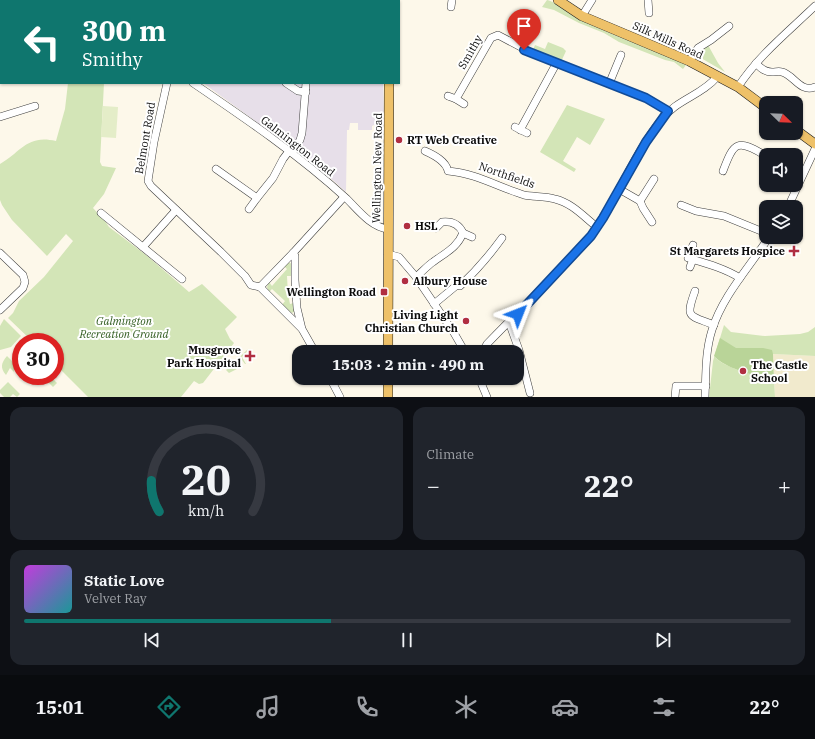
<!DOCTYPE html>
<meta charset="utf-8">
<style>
body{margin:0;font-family:"IBM Plex Serif",serif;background:#20242c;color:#f1f3f6;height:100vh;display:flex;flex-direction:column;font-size:15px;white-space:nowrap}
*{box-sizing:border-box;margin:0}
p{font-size:13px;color:#9ea1a6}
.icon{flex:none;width:22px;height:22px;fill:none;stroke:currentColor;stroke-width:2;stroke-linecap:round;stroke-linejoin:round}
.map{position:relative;height:397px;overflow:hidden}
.panel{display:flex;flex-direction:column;gap:10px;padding:10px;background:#0d0f14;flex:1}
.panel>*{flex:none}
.guide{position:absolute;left:0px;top:0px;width:400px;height:84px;box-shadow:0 1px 3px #0004;background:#0f766e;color:#fff;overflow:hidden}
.needle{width:26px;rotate:113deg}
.tools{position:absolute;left:759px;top:96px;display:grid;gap:8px}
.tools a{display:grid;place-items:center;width:44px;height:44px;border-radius:8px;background:#171b24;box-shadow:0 1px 3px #0004;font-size:20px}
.speed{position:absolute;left:12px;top:333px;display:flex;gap:8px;font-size:20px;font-weight:700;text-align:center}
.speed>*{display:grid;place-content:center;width:52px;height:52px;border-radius:50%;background:#171b24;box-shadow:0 1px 3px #0004;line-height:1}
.speed .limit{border:6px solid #d22;background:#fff;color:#111}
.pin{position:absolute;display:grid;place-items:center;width:34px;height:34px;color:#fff;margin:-41px -17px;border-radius:50% 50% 50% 0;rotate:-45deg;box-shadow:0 0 4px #0007}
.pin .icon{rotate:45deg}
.me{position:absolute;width:44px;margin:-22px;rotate:45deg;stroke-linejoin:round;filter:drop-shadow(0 0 3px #0008)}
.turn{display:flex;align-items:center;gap:14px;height:84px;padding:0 16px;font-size:18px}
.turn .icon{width:52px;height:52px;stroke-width:2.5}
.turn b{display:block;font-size:28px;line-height:34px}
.big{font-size:30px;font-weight:700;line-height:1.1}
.panel .card{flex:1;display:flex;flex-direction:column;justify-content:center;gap:6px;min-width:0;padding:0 14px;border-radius:12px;background:#20242c}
.panel .dial{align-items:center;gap:0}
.dial svg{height:104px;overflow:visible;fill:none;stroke:#363941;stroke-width:7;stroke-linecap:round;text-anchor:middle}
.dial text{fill:#f1f3f6;stroke:none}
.song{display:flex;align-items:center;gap:12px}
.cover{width:48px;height:48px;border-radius:6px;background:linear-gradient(135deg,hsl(290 70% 55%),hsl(180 70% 35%))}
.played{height:4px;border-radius:2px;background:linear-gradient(90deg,#0f766e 40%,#363941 40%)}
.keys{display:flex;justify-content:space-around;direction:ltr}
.heat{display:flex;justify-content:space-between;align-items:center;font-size:22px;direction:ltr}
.panel .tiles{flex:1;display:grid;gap:10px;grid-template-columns:1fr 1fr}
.card:last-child{grid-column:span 2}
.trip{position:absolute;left:292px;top:345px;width:232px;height:40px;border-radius:12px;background:#171b24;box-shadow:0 1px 3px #0004;font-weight:700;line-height:40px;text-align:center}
.dock{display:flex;height:64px;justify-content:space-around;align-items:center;background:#090b0e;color:#9ea1a6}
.dock .icon{width:28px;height:28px}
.dock .on{color:#0f766e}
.dock b{font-size:18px;color:#f1f3f6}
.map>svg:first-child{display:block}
.industrial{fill:#e7dfe9}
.farmland{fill:#f1eacd}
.green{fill:#d3e5b7}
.forest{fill:#b9d498}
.pitch{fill:#e4edc8}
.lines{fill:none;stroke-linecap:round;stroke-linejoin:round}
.minor-casing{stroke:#3e3e3e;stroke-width:8}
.major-casing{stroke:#1c1c1c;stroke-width:10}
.minor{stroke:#fff;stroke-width:7}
.major{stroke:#eec169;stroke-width:9}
.route-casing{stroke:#114b97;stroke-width:10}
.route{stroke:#1a73e8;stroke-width:7}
.poi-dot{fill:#b02e41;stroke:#fff;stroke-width:1.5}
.labels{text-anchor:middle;stroke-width:4;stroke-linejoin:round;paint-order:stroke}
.street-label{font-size:11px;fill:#0b0b0b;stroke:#fff}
.poi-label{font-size:11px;font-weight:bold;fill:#0b0b0b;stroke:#fff;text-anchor:start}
.park-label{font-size:11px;font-style:italic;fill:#335d21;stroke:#fff}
</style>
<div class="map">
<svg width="815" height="397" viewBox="0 0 815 397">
<rect width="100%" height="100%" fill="#fdf8ea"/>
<g class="industrial">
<polygon points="113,0 384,0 384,1"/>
<polygon points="203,83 383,83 384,125 374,125 372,126 372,130 358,130 358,123 350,123 349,130 347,130 346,192 317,166"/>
</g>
<polygon class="farmland" points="773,354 815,356 815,397 775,397"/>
<g class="green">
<path d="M547 0C552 0 574 16 581 20 615 37 651 48 686 65L683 69 674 62 665 60 619 42 604 33 579 23 554 10 542 7Z"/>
<polygon points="548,42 563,48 566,51 560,64 532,52 535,45 545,49"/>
<polygon points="708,45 718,63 725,72 701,58 699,56 701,51"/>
<path d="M68 83H104L100 162 102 166 116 168 104 194 93 208 105 221 109 227 146 255 189 292 202 284 237 317 225 329 230 339 234 343 203 383 199 384 194 381 181 397H88L55 364V342H33L8 318 13 313 19 301 44 277 73 241 66 234 47 256 12 220 2 205 0 200V164C21 152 27 134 56 141L65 109Z"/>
<polygon points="567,105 605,119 590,145 577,137 563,161 576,169 574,172 540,152"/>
<polygon points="288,262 292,264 292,276 287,276 288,295 290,304 294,303 295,311 292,313 282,305 285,301 272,289 269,292 267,287 269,282 272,286 287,269 284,266"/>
<polygon points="4,319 21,336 11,347 0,350 0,326"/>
<path d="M724 325 731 332 765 336 800 334 808 332 815 327V356L773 354 714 356C723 368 760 377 774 380L775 397H709L713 361Z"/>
<polygon points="248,349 248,350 242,357 246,364 245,364 242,360 236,363 239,368 229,373 226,370"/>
<path d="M7 356 15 364 14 372 10 368 6 375C0 368 1 363 7 356Z"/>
<polygon points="45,376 50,376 57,383 53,387 43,377"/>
<polygon points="8,382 20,394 17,397 13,394 10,397 4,397 0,393 0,390"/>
</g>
<path class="forest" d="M720 338 736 348H763L772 350 773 354 774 380C758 377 724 368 714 356Z"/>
<polygon class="pitch" points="103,106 118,107 116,138 101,137"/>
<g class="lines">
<defs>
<g id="minor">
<polyline points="95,0 95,1"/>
<polyline points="170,0 171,1"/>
<polyline points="306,0 306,1"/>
<polyline points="648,0 649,13"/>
<polyline points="25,1 25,0"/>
<polyline points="451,7 452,0"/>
<polyline points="582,16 592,0"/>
<polyline points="689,61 698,48 711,40 729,26"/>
<path d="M756 63C760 68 766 72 772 72 776 72 779 71 782 72 794 75 800 93 815 87"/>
<polyline points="0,70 1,71"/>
<polyline points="167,83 154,142 148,181 151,186 221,252 243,274"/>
<path d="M193 83C246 119 299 155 347 199 358 210 371 227 388 229"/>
<polyline points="286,83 298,91 306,92"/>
<polyline points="609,84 621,55"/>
<path d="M738 87C759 55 788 32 815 6"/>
<polyline points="448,96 456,99"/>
<polyline points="464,104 456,99 491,38 498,35 532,53 648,99 668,111"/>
<polyline points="0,117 35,106"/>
<polyline points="515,127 527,133"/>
<polyline points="520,130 556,64"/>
<path d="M425 151C434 155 446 161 448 171 475 173 498 187 524 195 534 197 545 196 555 199 572 203 584 217 597 227"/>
<polyline points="292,153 300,140 302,133 306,83"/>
<polyline points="216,169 257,198 273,178 283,159 289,151"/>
<path d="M723 171C734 142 737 138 766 156"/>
<polyline points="619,189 640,201 643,208 652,222"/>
<polyline points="640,201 654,179"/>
<polyline points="681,205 696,211 724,216 766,233"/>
<polyline points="788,207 815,149"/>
<polyline points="249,209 257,198"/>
<polyline points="101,213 182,279"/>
<polyline points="463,233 472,237"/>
<path d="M693 245 688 258C705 263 724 268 740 278"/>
<polyline points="143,247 176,210"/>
<polyline points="0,253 23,275 25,282 23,288 0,310"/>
<polyline points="293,253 344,197"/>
<polyline points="388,254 399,257 416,277 454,333 465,352"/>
<polyline points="690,267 693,259"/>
<polyline points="245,276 251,285 260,287 293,253 295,256 295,280 297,308 302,329 315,352"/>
<path d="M416 277C422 272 427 266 433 262 445 253 457 248 463 233 459 224 452 221 442 222L436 228"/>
<polyline points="260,287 301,328"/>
<path d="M695 291C685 319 689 315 714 325"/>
<path d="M434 304 457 285 460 286C476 271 489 256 502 238"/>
<polyline points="509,323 510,325 519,350 530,393"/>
<path d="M482 352 487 344C513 317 540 291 565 264 574 254 584 245 592 234 618 198 633 155 661 120 677 99 701 96 718 76"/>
<polyline points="330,378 340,397"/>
<polyline points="479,378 487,397"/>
<polyline points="675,397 676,386 706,386"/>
<path d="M705 397C706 375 705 352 712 330 723 295 749 268 769 237"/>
</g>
<g id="major">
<polyline points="388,0 388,1"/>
<polyline points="558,0 582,16 689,61 738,87 766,108"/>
<polyline points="796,130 815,144"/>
<polyline points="388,352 389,83"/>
<polyline points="388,378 388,397"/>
</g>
</defs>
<use href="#minor" class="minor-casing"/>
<use href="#major" class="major-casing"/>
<use href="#minor" class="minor"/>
<use href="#major" class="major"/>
</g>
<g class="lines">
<defs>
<polyline id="route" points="518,314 591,236 603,218 646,142 668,111 646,98 524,50"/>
</defs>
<use href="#route" class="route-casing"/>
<use href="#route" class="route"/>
</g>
<g class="poi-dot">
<circle cx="399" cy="140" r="4"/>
<circle cx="407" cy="226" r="4"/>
<path d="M792 245h4v4h4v4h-4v4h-4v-4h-4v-4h4z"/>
<circle cx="405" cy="281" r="4"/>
<rect x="380" y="288" width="8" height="8" rx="2"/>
<circle cx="466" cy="321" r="4"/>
<path d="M248 350h4v4h4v4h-4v4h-4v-4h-4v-4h4z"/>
<circle cx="743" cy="371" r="4"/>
</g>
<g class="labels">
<g class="street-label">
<text transform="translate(668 40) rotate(24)" y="4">Silk Mills Road</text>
<text transform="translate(470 52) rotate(-60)" y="4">Smithy</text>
<text transform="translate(145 138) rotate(-80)" y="4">Belmont Road</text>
<text transform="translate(298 146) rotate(38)" y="4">Galmington Road</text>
<text transform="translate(377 168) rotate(-89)" y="4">Wellington New Road</text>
<text transform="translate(507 175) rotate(19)" y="4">Northfields</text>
</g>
<g class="poi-label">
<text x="407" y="144">RT Web Creative</text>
<text x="415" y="230">HSL</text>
<text x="785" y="255" text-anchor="end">St Margarets Hospice</text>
<text x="413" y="285">Albury House</text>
<text x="376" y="296" text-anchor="end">Wellington Road</text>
<text x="458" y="319" text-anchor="end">Living Light<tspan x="458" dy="13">Christian Church</tspan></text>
<text x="241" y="354" text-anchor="end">Musgrove<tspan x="241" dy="13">Park Hospital</tspan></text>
<text x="751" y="369">The Castle<tspan x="751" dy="13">School</tspan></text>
</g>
<g class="park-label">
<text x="124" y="325">Galmington<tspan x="124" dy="13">Recreation Ground</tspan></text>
</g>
</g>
</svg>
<div class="tools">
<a><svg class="needle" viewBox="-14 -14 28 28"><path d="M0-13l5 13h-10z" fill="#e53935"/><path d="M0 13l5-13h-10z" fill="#9ea1a6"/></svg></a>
<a><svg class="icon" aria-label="sound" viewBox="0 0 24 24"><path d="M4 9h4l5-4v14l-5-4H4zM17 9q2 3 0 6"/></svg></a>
<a><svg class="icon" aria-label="layers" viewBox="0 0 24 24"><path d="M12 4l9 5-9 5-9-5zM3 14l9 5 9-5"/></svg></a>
</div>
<div class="speed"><div class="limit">30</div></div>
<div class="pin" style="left:524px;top:50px;background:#d93025"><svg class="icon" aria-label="arrive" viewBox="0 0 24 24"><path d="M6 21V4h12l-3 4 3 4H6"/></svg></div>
<svg class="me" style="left:518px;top:314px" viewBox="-20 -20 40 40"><path d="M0-17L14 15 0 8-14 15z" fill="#1a73e8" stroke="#fff" stroke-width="4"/></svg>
<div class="trip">15:03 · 2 min · 490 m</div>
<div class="guide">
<div class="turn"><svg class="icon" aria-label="left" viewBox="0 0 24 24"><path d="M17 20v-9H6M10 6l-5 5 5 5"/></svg><div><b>300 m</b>Smithy</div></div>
</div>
</div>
<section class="panel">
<div class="tiles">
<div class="card dial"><svg viewBox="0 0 100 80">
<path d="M14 69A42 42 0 1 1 86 69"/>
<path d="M14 69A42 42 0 0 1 8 45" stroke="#0f766e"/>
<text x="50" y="56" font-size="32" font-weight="700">20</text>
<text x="50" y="72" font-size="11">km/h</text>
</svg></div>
<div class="card"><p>Climate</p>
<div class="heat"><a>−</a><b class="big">22°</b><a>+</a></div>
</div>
<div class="card">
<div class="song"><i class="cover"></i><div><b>Static Love</b><p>Velvet Ray</p></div></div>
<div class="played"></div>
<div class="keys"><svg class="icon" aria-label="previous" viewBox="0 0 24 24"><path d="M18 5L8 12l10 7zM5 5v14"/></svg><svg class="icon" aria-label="pause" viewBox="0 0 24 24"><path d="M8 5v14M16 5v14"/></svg><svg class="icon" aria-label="next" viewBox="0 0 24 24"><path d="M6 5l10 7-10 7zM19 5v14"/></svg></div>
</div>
</div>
</section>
<nav class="dock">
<b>15:01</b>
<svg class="icon on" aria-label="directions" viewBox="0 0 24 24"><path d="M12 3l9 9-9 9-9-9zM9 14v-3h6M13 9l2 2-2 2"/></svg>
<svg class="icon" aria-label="music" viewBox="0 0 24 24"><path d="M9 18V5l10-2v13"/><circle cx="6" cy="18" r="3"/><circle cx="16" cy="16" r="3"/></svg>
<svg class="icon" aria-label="phone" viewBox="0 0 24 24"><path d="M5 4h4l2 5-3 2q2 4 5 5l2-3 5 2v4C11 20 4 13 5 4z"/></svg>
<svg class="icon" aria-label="climate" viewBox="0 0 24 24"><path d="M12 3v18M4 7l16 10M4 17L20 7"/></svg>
<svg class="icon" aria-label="car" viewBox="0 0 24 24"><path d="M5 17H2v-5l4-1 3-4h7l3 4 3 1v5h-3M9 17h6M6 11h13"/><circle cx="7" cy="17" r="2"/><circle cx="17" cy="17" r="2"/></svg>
<svg class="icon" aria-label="filters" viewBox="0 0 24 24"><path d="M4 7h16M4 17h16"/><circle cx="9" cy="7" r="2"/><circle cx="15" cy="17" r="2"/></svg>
<b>22°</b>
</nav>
